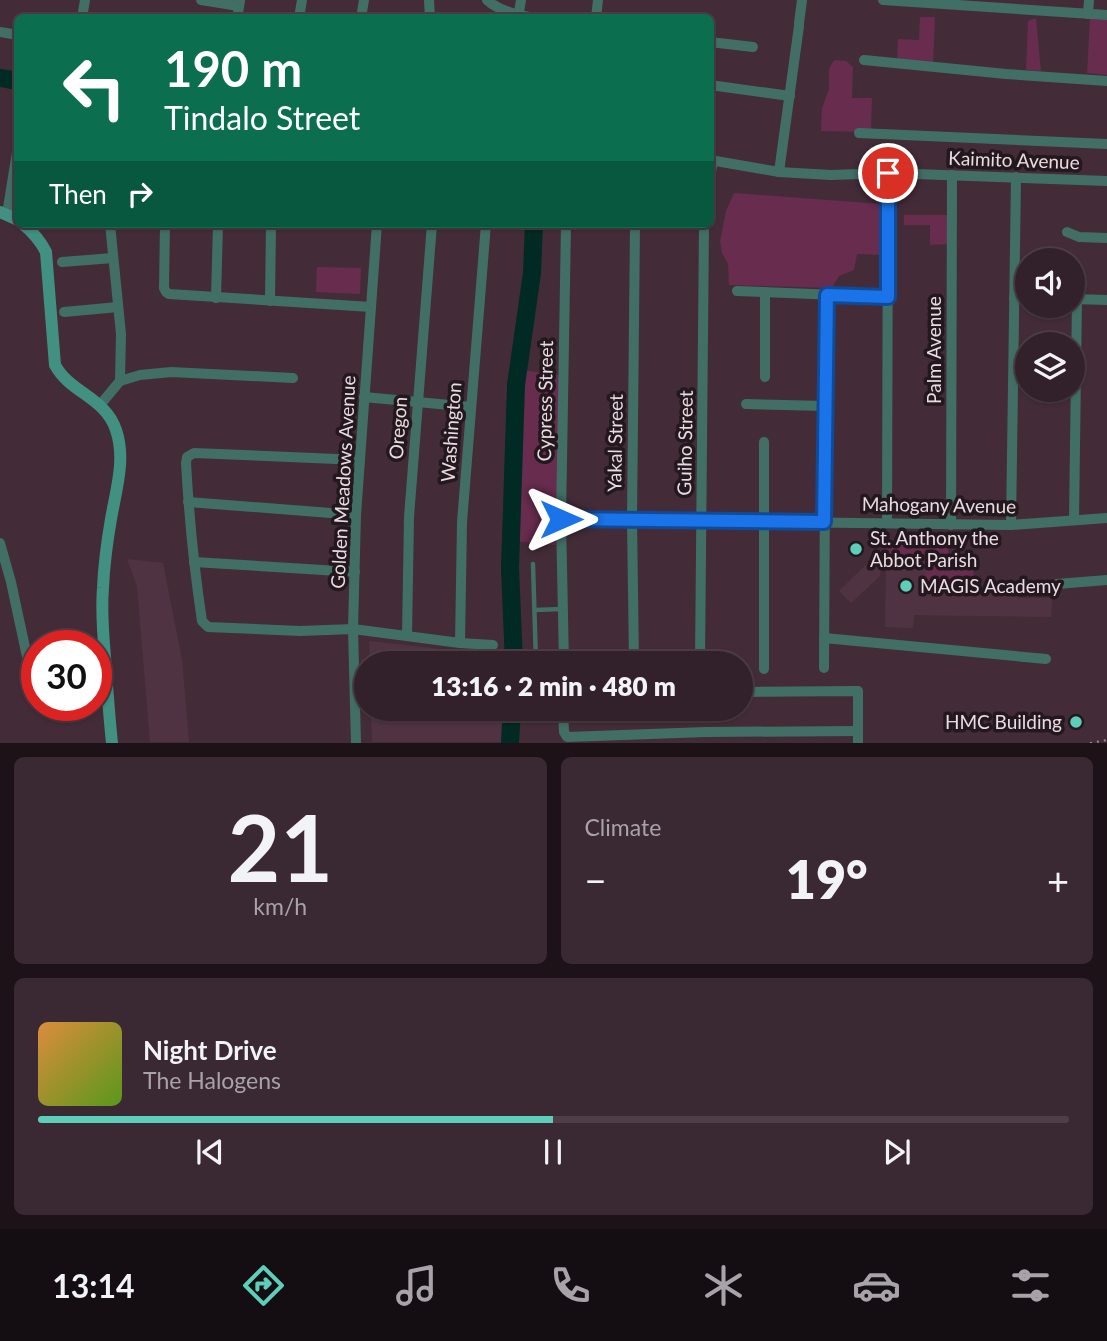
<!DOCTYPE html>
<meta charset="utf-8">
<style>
body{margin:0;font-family:Lato,sans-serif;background:#3a2932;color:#f1f3f6;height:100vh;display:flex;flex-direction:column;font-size:26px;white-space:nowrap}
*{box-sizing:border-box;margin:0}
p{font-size:23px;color:#a8a3a8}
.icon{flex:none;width:38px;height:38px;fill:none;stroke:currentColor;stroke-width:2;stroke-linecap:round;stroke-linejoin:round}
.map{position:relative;height:743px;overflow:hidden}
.drawer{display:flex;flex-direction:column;gap:14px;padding:14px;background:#1c1217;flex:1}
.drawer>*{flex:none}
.banner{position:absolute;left:14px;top:14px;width:700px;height:214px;border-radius:10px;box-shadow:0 2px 5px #0004,0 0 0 2px #4d3e47;background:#0b6e4f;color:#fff;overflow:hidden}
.tools{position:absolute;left:1015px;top:248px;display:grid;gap:14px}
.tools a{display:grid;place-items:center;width:70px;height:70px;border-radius:50%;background:#32212a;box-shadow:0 2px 5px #0004,0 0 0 2px #4d3e47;font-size:35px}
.speed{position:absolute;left:21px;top:630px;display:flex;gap:14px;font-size:35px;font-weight:700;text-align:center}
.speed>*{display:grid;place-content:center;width:91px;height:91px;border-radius:50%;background:#32212a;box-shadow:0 2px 5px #0004,0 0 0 2px #4d3e47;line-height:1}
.speed .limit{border:10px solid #d22;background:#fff;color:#111}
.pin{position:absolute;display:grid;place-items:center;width:60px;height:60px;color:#fff;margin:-30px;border:4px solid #fff;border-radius:50%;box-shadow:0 2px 7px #0007}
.me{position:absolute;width:77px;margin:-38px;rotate:90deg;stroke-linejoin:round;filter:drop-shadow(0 0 5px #0008)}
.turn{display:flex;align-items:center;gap:24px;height:147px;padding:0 35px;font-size:32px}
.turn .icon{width:91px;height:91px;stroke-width:2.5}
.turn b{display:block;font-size:49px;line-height:60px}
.then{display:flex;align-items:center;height:66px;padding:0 35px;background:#0003;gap:14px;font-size:26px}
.big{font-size:52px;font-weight:800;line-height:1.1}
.drawer .widget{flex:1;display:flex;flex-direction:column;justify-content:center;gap:10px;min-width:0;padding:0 24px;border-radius:10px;background:#3a2932}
.drawer .dial{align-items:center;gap:0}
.dial b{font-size:91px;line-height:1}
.song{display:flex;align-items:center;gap:21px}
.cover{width:84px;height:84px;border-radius:10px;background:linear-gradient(135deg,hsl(30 70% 55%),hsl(90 70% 35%))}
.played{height:7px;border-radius:4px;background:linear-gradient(90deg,#5cceba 50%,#4d3e47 50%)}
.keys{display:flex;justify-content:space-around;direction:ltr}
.heat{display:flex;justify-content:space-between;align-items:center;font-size:38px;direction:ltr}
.drawer .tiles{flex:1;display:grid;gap:14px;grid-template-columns:1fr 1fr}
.widget:last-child{grid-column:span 2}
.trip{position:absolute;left:354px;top:651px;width:399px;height:70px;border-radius:35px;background:#32212a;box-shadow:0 2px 5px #0004,0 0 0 2px #4d3e47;font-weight:800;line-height:70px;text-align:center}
.tabs{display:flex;height:112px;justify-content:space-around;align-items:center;background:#140d11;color:#a8a3a8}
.tabs .icon{width:49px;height:49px}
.tabs .on{color:#5cceba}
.tabs b{font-size:32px;color:#f1f3f6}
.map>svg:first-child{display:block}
.built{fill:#503343}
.green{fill:#672c4e}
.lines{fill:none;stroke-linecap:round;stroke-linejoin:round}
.river{stroke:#002a23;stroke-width:18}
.path{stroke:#9f8c95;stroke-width:2;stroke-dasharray:2 5;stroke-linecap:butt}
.lane{stroke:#416f66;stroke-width:4.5}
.street{stroke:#416f66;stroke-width:10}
.secondary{stroke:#419082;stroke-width:12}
.route-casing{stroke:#114b97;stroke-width:18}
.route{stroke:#1a73e8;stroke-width:12}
.poi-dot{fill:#5cceba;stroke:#23181e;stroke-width:2.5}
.labels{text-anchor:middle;stroke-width:7;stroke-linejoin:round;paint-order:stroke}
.street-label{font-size:19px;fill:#eadbe2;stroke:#23181e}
.poi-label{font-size:19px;fill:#eadbe2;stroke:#23181e;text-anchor:start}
</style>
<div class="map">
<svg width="1107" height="743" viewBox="0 0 1107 743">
<rect width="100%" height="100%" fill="#432c38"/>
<g class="built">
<polygon points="924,544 927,592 1011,589 1013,595 1018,598 1052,598 1051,617 914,615 913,628 885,627 886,569 881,569 880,576 851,603 839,591 885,546"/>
<polygon points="127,559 163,563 182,660 189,742 150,742 137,586"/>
<polygon points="369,641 503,656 503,663 370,663"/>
<polygon points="371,709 502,709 501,742 372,742"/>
</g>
<g class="green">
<polygon points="920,17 935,17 933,64 897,63 898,39 919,40"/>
<polygon points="1036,18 1041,71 1026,70 1028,21"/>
<polygon points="1090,18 1107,19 1107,75 1087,73"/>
<polygon points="834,60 846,61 853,67 852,98 872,98 871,132 821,131 822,108 829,89 829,69"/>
<polygon points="734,193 881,204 881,255 857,254 854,270 839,276 832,288 729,285 728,264 722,253 720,241 726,211"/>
<polygon points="904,215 951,215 951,244 930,245 930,225 904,225"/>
<polygon points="317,267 361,268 360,294 316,292"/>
<polygon points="515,369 566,376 564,546 511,541 511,457"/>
<polygon points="948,542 949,566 973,565 974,577 979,577 980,591 926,592 925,566 886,569 885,546"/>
</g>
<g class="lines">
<g class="river">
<polyline points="0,78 18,81"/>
<polyline points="514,663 510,568 516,385 532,273 534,224"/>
<polyline points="510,743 512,709"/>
</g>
<polyline class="path" points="1090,743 1107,740"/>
<g class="lane">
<polyline points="533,564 536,663"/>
<polyline points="535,610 562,609"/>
</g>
<g class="street">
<polyline points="201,0 239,6"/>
<polyline points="429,0 430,18"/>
<path d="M487 0C499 11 518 15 534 18"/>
<polyline points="883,0 1107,15"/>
<polyline points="1088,14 1089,0"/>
<polyline points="82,18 85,0"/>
<polyline points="237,18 240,1"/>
<polyline points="299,18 302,0"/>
<polyline points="361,18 364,0"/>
<polyline points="518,18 521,0"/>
<polyline points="596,18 598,0"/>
<polyline points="799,23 802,0"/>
<polyline points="0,32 18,35"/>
<polyline points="710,42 753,47"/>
<polyline points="864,60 1006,74 1107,81"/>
<polyline points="710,85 790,96"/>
<polyline points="859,133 1107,144"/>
<polyline points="710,160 779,172 831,175 888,173 1107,181"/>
<polyline points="779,172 799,26"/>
<polyline points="710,177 713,161"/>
<polyline points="7,214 18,146"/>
<polyline points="110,224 121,334 120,381"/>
<polyline points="165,224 164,288 166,292 169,294 371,307"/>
<polyline points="1067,232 1079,237 1107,238"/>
<polyline points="62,262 113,258"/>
<polyline points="737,291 888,297"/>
<polyline points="216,298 218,224"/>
<polyline points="1014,298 1027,298"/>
<polyline points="1073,299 1107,300"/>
<polyline points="270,301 271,224"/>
<polyline points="64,312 118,307"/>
<polyline points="765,377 765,292"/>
<polyline points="364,397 471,407"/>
<polyline points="746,404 826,406"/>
<polyline points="100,405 120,381 140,375 171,372 293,378"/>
<path d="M360 460 194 453 187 457 186 463C189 516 194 568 202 621L208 627 300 631 353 629 460 643 493 645"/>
<polyline points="188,502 356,515"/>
<polyline points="561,519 1011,525 1107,518"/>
<polyline points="1074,520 1077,299"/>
<polyline points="887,523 888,173"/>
<polyline points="951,525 952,175"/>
<polyline points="1011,525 1016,177"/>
<polyline points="0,543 11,582 32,680"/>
<polyline points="194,562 355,572"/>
<polyline points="1057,584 1107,580"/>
<polyline points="407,635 409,517 432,224"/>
<polyline points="824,638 1046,659"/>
<polyline points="460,643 462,522 486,224"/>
<polyline points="564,663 561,519 566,224"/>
<polyline points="634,663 632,519 635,224"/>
<polyline points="700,663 704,224"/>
<polyline points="824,668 826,295"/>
<polyline points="764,669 764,442"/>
<polyline points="740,692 858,691 858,743"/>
<polyline points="563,709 564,732 567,737 706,732 858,731"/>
<polyline points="356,743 353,629 356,515 377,224"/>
</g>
<g class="secondary">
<polyline points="0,212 18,220"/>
<path d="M23 224C34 233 40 240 46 252L55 365C70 393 105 397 116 430 126 459 116 490 111 519 107 542 104 565 103 588 101 611 103 634 105 657 107 686 109 714 112 743"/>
</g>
</g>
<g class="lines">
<defs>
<polyline id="route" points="561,519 824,522 827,295 888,297 888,173"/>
</defs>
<use href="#route" class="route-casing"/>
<use href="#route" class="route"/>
</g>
<g class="poi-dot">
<circle cx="856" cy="549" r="7"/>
<circle cx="906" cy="586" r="7"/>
<circle cx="1076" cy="722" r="7"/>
</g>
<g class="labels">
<g class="street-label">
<text transform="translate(1014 160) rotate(2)" y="7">Kaimito Avenue</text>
<text transform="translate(934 350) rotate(-90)" y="7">Palm Avenue</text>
<text transform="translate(545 401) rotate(-89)" y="7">Cypress Street</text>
<text transform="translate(398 428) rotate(-86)" y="7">Oregon</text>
<text transform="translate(451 432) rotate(-86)" y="7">Washington</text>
<text transform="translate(615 443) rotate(-89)" y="7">Yakal Street</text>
<text transform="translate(685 443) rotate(-89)" y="7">Guiho Street</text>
<text transform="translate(343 482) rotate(-87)" y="7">Golden Meadows Avenue</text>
<text transform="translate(939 505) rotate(1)" y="7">Mahogany Avenue</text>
</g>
<g class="poi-label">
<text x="870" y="545">St. Anthony the<tspan x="870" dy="22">Abbot Parish</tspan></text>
<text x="920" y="593">MAGIS Academy</text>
<text x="1062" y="729" text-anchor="end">HMC Building</text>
</g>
</g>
</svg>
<div class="tools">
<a><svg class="icon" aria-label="sound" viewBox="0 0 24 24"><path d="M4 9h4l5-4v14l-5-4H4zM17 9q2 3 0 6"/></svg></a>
<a><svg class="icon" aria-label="layers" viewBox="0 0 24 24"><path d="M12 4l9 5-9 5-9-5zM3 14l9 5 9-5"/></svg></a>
</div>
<div class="speed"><div class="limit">30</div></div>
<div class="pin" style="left:888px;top:173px;background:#d93025"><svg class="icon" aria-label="arrive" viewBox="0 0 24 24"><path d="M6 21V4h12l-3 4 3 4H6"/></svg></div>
<svg class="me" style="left:561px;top:519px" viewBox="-20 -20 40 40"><path d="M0-17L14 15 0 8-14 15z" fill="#1a73e8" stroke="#fff" stroke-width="4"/></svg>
<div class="trip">13:16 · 2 min · 480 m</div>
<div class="banner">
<div class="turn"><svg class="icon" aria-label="left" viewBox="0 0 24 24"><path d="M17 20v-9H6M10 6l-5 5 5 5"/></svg><div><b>190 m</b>Tindalo Street</div></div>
<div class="then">Then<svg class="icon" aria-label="right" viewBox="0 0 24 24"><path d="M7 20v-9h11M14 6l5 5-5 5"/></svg></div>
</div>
</div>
<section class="drawer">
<div class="tiles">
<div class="widget dial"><b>21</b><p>km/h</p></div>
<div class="widget"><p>Climate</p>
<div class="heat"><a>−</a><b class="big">19°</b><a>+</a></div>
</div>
<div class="widget">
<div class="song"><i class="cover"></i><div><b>Night Drive</b><p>The Halogens</p></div></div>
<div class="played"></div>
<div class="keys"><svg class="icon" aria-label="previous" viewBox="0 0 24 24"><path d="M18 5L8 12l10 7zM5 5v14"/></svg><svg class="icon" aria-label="pause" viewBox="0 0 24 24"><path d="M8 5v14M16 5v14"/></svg><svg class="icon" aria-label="next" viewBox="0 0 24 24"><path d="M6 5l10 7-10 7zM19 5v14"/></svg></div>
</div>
</div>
</section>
<nav class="tabs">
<b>13:14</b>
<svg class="icon on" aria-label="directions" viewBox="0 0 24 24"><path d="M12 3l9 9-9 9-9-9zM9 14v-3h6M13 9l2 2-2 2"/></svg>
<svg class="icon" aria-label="music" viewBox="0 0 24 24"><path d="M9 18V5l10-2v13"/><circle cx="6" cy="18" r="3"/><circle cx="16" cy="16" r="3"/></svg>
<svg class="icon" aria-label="phone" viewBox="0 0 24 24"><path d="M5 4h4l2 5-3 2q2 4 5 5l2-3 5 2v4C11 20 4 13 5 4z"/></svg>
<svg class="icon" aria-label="climate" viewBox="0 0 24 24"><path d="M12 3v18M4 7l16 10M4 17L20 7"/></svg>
<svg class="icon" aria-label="car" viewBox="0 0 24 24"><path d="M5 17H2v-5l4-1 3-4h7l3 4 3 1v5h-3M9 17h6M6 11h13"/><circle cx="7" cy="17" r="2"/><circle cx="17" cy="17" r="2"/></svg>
<svg class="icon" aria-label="filters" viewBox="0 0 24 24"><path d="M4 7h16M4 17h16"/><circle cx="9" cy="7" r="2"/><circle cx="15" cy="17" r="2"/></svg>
</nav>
